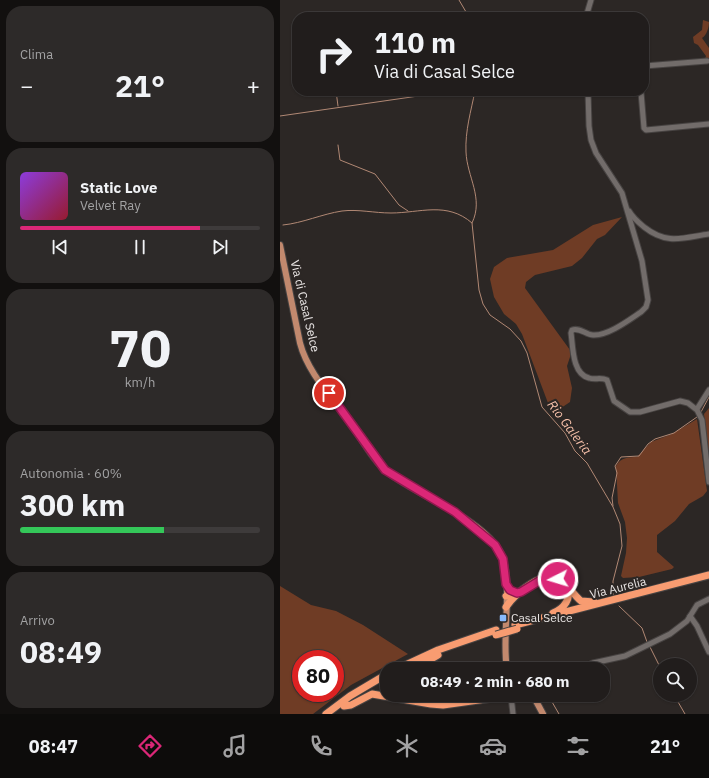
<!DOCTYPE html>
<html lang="it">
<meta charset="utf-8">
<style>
body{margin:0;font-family:"IBM Plex Sans",sans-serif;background:#2d2a29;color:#f1f3f6;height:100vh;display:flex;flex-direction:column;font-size:15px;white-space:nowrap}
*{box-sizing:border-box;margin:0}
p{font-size:13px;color:#a2a2a3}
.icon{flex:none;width:22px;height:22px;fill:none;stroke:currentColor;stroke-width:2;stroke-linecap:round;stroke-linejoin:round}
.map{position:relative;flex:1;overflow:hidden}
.panel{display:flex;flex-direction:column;gap:6px;padding:6px;background:#12100f;width:280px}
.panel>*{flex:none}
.top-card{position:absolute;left:12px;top:12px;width:357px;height:84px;border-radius:16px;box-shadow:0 1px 3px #0004,0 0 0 1px #3e3b3b;background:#211d1c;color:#f1f3f6;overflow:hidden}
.fabs{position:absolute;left:373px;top:658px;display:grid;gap:8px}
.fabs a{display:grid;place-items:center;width:44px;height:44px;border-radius:50%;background:#211d1c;box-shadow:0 1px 3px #0004,0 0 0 1px #3e3b3b;font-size:20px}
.speed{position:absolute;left:12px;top:650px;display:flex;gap:8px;font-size:20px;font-weight:700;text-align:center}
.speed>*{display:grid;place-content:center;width:52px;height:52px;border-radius:50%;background:#211d1c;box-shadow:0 1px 3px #0004,0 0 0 1px #3e3b3b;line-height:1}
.speed .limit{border:6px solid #d22;background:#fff;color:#111}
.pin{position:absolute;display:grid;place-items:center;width:34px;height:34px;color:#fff;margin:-17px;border:2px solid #fff;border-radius:50%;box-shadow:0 1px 4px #0007}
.me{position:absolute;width:44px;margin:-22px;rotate:265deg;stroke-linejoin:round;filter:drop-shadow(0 0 3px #0008)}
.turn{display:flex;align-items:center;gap:14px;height:84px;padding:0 16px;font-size:18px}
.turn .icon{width:52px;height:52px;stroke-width:2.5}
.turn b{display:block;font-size:28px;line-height:34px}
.big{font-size:30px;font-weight:700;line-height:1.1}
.panel .tile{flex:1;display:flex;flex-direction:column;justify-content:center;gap:6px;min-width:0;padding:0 14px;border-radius:16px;background:#2d2a29}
.panel .dial{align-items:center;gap:0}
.dial b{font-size:52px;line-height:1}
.song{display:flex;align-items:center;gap:12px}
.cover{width:48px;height:48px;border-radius:6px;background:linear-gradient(135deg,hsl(270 70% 55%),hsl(350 70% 35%))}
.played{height:4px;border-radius:2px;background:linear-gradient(90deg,#db2777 75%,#3e3b3b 75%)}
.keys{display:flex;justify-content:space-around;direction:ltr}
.heat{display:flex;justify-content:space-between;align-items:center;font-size:22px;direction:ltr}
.charge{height:6px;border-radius:3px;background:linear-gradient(90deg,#34c759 60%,#3e3b3b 0)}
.trip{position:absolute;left:100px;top:662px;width:230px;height:40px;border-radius:16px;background:#211d1c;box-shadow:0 1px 3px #0004,0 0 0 1px #3e3b3b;font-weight:700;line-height:40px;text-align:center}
.menu{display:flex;height:64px;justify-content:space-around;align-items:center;background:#0d0c0b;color:#a2a2a3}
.menu .icon{width:28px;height:28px}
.menu .selected{color:#db2777}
.menu b{font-size:18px;color:#f1f3f6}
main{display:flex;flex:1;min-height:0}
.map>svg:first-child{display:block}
.green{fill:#6f3c25;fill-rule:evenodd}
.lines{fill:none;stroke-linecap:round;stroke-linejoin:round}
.stream{stroke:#b18874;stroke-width:1}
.minor-casing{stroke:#474342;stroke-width:7}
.major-casing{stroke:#474342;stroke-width:8}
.highway-casing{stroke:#474342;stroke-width:9}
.minor{stroke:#726c6a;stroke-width:5}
.major{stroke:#c2896e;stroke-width:6}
.highway{stroke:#f89c71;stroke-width:7}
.highway-bridge-casing{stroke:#474342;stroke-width:9;stroke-linecap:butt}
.highway-bridge{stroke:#f89c71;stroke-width:7}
.route-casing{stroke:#8e194d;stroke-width:10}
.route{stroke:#db2777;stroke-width:7}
.poi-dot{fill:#88bafc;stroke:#2c2725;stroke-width:1.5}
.labels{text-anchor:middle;stroke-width:4;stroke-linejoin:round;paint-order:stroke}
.street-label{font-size:12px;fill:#eae6e5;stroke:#2c2725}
.poi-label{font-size:12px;fill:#eae6e5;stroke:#2c2725;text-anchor:start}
.water-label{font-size:13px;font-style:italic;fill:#f9c3ac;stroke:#2c2725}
</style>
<main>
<section class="panel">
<div class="tile"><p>Clima</p>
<div class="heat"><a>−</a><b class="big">21°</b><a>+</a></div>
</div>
<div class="tile">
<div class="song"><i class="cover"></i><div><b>Static Love</b><p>Velvet Ray</p></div></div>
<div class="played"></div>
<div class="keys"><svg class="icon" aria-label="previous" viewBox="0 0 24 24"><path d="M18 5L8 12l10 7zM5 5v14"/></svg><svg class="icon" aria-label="pause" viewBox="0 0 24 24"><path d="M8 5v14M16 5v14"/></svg><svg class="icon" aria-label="next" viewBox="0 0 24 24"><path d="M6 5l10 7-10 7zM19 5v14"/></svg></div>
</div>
<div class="tile dial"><b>70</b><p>km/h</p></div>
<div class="tile"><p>Autonomia · 60%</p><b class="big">300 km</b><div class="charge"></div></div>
<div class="tile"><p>Arrivo</p><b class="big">08:49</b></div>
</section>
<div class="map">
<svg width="429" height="714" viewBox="0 0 429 714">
<rect width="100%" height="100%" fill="#2c2725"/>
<g class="green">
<path d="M423 20 429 22C429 27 427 35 422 38L429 48V61L425 59 426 56 418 45 414 43 413 37 422 30Z"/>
<polygon points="342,217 325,235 317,239 302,258 292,266 255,275 246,282 245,288 290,350 290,357 287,366 292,388 290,402 281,408 268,403 242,334 236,324 224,314 214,297 210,279 214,267 227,258 273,250 313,225"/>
<polygon points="429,408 429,462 424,414"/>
<path d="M417 419 427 491 423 496 409 504 395 521 377 535V552L394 567 392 569 359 577 343 578 341 576 346 553 347 538 345 522 338 503 336 466C341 457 349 457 357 457L371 442 392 434Z"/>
<path d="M0 586 31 605 56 611 83 625 128 654 71 685 33 714H0ZM21 659H55V693H21Z"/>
</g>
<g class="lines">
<g class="stream">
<polyline points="179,0 189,17"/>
<polyline points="109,13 114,17"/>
<polyline points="56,91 58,106"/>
<path d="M195 91C191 111 185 131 186 152 187 177 204 198 192 223L199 290 203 304 210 315 230 329 241 341 247 353 262 407 285 433 295 451 307 463 333 507 340 524 342 546 333 581V595"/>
<polyline points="0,116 173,91"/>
<polyline points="58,145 60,160 95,174 119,205 128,211"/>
<path d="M3 225C23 223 42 214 62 211 78 209 94 213 111 213 140 213 167 201 192 223"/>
<polyline points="421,412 429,397"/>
<polyline points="333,506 332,498 337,473 335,466 341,457 359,456 368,444 375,439 394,433 417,417"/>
<polyline points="339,606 362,628 367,642"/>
<polyline points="370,647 380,667"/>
<polyline points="268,695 279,714"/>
<polyline points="394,695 405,714"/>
</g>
<defs>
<g id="minor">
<polyline points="306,17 311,0"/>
<polyline points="364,66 427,61"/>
<path d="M308 91 309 126 311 140 316 153 342 193 362 261 368 300 366 307 361 312C349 320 328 336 313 335 306 335 300 327 292 330L291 333C293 346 292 374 309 378 315 380 321 377 327 380L334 401 350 412H360L400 401 408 403 417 410 422 420 429 482"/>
<polyline points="361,92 364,128 366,130 429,124"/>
<path d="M349 211C353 218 358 222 364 227 387 245 402 238 429 234"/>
<polyline points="417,409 429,390"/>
<polyline points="410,616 417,626 429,652"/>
<polyline points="300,669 313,663 345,656 390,634 407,621 417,605 429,599"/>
<polyline points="231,696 233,714"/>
</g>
<g id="major">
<path d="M0 245 20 343C28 374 54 399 72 425 83 440 93 461 109 473 138 495 206 521 221 554 234 585 221 635 227 669"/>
<polyline points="213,698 250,696 256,701 263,714"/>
</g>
<g id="highway">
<polyline points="226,584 230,591 236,593"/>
<polyline points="226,596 239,592"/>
<path d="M226 607C236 593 263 569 281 580 289 585 293 595 301 601L314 602"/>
<path d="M273 613C284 609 292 598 287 587"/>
<polyline points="235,625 429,575"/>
<polyline points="117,669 158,650 216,630"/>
<polyline points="134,669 158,655"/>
<polyline points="64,706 71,705 92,694 151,704 163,705 213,698"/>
<polyline points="46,714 70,696 107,674"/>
</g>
</defs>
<use href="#minor" class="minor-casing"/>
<use href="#major" class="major-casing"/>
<use href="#highway" class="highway-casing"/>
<use href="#minor" class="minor"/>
<use href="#major" class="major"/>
<use href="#highway" class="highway"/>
<defs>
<polyline id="highway-bridge" points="216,635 237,629"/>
</defs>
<use href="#highway-bridge" class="highway-bridge-casing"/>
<use href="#highway-bridge" class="highway-bridge"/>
</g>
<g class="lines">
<defs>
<polyline id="route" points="49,393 105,470 175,512 215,545 223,559 226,584 230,590 237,593 241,592 264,578 278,579"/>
</defs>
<use href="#route" class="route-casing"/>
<use href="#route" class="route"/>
</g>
<rect class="poi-dot" x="219" y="614" width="8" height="8" rx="2"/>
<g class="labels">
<g class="street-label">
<text transform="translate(25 306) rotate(77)" y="4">Via di Casal Selce</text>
<text transform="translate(338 588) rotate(-14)" y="4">Via Aurelia</text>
</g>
<g class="poi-label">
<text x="231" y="622">Casal Selce</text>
</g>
<g class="water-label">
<text transform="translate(290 427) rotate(53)" y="5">Rio Galeria</text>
</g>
</g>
</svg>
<div class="fabs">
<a><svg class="icon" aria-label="search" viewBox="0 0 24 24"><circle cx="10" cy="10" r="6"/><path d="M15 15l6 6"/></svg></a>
</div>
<div class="speed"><div class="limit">80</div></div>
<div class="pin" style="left:49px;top:393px;background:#d93025"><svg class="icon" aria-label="arrive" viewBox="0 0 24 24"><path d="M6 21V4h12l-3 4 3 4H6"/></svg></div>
<svg class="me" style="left:278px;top:579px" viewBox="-20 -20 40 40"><circle r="17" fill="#db2777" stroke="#fff" stroke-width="3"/><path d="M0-11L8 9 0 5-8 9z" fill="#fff"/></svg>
<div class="trip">08:49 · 2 min · 680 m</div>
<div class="top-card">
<div class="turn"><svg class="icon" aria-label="right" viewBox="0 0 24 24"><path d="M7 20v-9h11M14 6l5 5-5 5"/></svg><div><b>110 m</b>Via di Casal Selce</div></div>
</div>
</div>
</main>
<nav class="menu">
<b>08:47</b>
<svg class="icon selected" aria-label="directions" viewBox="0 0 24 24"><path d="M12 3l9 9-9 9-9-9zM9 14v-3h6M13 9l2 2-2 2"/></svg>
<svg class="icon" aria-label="music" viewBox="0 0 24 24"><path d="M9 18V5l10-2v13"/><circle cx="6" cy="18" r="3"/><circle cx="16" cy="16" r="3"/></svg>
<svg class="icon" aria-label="phone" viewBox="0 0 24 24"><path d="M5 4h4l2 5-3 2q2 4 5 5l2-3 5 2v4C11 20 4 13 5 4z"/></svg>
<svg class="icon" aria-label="climate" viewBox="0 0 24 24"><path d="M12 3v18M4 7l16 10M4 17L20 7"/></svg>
<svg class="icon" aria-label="car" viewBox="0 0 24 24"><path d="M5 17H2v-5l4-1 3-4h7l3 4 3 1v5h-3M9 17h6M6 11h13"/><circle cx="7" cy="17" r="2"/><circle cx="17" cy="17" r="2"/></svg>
<svg class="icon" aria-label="filters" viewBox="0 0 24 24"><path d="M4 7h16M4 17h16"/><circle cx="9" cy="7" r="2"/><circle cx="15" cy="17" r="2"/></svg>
<b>21°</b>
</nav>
